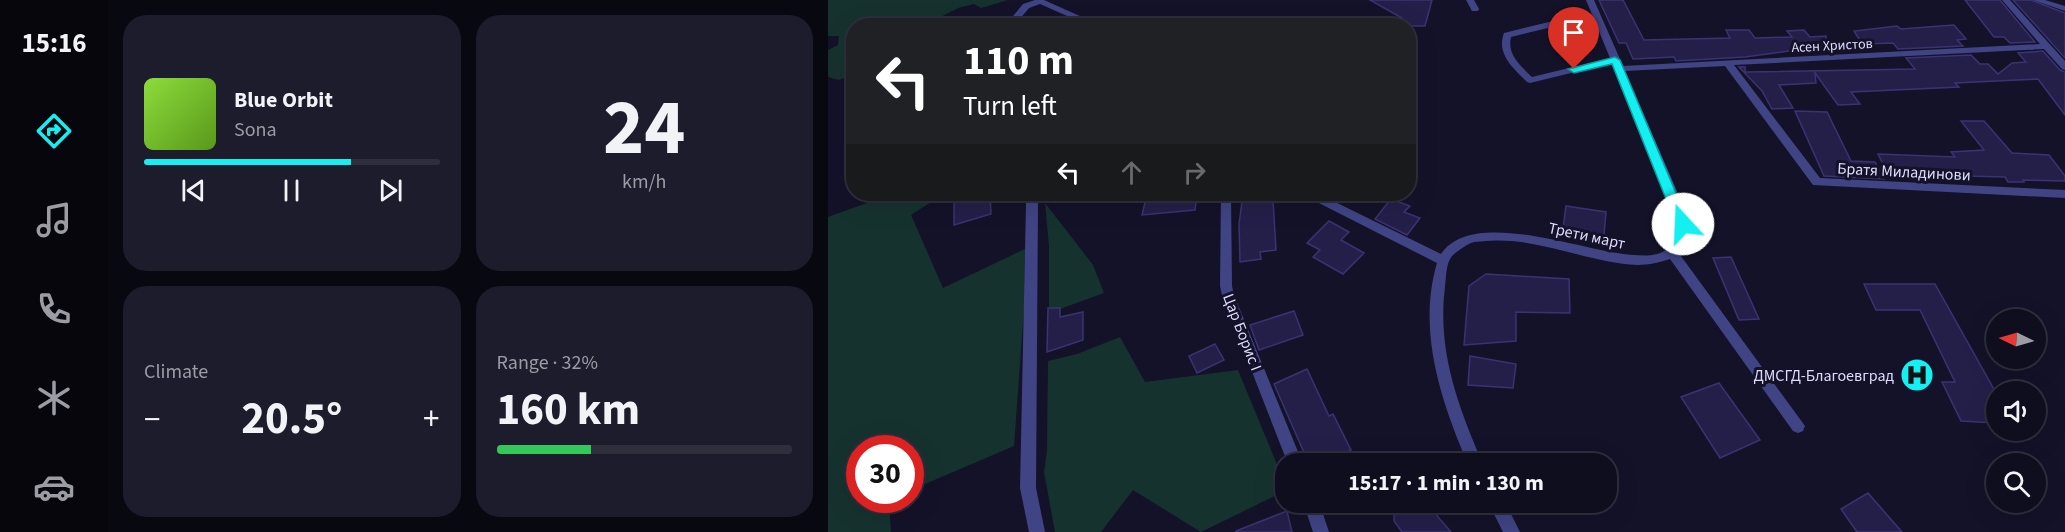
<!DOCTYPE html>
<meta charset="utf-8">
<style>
body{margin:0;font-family:"Source Sans 3",sans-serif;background:#1d1c2c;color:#f1f3f6;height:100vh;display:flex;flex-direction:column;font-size:22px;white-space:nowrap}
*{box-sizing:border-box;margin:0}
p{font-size:20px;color:#9b9ca4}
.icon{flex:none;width:33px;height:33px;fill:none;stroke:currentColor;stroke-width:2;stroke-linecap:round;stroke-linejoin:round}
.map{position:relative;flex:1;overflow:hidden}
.details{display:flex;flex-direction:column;gap:15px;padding:15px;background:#080811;width:720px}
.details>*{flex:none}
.hud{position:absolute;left:18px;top:18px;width:570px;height:183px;border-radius:24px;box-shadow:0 6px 24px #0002,0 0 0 2px #2f2e3d;background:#202124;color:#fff;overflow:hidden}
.needle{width:39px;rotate:275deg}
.buttons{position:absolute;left:1158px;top:309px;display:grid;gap:12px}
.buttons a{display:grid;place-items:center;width:60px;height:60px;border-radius:50%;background:#0f0e1f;box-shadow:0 6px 24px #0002,0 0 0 2px #2f2e3d;font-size:30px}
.speed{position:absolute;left:18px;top:435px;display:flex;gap:12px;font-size:30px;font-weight:700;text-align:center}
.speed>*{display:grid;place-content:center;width:78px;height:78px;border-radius:50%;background:#0f0e1f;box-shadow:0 6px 24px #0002,0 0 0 2px #2f2e3d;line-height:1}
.speed .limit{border:9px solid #d22;background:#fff;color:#111}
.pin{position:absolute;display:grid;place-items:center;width:51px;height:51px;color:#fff;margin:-62px -26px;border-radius:50% 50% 50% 0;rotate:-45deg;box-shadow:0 0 6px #0007}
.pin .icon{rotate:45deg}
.me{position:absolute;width:66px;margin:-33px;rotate:340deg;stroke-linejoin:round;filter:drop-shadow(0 0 4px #0008)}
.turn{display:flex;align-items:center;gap:21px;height:126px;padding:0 18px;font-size:27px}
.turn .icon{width:78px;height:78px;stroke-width:2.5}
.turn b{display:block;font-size:42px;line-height:51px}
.lanes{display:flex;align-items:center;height:57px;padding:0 18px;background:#0003;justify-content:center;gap:30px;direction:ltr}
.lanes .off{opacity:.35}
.big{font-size:45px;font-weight:700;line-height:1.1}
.details .tile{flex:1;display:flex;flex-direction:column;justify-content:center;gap:9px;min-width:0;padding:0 21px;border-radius:24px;background:#1d1c2c}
.details .dial{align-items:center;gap:0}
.dial b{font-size:78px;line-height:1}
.song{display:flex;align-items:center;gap:18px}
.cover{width:72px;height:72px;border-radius:9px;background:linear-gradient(135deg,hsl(90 70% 55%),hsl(90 70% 35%))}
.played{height:6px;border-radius:3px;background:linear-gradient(90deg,#14eff1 70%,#2f2e3d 70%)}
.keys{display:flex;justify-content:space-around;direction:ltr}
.heat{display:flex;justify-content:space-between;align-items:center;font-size:33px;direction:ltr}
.charge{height:9px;border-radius:4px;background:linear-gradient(90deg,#34c759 32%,#2f2e3d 0)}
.details .tiles{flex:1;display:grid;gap:15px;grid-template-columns:repeat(2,1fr)}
.trip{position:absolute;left:447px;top:453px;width:342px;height:60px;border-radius:24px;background:#0f0e1f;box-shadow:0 6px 24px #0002,0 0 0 2px #2f2e3d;font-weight:700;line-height:60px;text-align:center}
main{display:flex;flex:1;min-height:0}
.menu{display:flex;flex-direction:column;width:108px;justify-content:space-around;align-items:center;background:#06060c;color:#9b9ca4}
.menu .icon{width:42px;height:42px}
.menu .current{color:#14eff1}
.menu b{font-size:27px;color:#f1f3f6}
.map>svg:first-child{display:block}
.green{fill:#16322f}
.building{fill:#241f49;stroke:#3a3373;stroke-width:1.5}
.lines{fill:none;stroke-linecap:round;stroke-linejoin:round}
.street{fill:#404485;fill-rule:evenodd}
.route{fill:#14eff1;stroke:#0d9b9d;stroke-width:1.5}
.labels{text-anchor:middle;stroke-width:6;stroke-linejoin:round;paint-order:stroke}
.far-street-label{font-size:14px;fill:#dddcfd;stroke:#141229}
.street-label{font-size:16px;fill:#dddcfd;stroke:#141229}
.poi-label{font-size:16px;fill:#dddcfd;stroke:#141229;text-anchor:end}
</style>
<main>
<nav class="menu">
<b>15:16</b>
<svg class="icon current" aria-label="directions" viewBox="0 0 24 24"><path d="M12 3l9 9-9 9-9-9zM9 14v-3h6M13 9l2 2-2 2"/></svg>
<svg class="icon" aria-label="music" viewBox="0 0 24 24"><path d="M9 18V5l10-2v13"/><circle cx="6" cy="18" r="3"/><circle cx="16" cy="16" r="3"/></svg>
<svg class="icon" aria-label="phone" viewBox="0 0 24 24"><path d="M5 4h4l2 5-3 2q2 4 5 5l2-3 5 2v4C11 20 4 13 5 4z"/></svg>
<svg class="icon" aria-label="climate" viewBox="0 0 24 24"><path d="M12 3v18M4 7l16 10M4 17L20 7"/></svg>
<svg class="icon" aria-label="car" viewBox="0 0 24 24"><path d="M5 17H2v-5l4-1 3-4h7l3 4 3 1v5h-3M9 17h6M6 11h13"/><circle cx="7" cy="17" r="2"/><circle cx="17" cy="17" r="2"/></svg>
</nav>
<section class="details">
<div class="tiles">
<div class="tile">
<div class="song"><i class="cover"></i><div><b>Blue Orbit</b><p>Sona</p></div></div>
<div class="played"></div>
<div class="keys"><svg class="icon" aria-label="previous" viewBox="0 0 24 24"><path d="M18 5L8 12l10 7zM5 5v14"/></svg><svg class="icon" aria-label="pause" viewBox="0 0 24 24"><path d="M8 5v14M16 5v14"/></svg><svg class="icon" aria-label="next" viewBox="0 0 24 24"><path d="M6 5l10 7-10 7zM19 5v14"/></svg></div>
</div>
<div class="tile dial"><b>24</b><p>km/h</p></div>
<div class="tile"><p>Climate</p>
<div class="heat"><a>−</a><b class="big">20.5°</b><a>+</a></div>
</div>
<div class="tile"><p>Range · 32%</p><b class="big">160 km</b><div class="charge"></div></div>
</div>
</section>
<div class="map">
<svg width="1237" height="532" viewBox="0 0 1237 532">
<rect width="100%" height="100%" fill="#141229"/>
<g class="green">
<polygon points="0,0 180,0 153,8 146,4 130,8 97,25 26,26 25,74 11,80 0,77 0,50 10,45 11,36 0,36"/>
<polygon points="64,194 111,194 111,197 83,215 115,288 197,249 196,309 186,446 83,490 82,448 32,448 32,500 61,500 63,532 0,532 0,217"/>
<polygon points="217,203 265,265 276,293 221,313 221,246"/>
<polygon points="292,337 317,382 410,370 457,484 457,491 373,532 305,490 273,532 227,532 216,472 219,450 220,361 249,354"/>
</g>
<g class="building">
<polygon points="542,0 604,0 597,26 567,26 574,18"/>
<polygon points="771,0 795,0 816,40 902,38 898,30 921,30 927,38 964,37 959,31 976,30 982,37 998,36 999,46 917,57 848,61 846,57 805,59 798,43 791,43"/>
<polygon points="1137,0 1172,0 1207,42 1182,43 1176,37 1166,37"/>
<polygon points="1185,0 1203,0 1237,13 1237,58"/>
<polygon points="1126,25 1138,39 1129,40 1135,46 1070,49 1065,43 1034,44 1026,31 1069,26 1073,29"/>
<polygon points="1215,51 1232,70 1237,72 1237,115 1210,79 1127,83 1131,87 1023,92 1032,104 1010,105 987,73 988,83 951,85 965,108 944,109 934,91 911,67 917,67 917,72 1087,69 1078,58 1143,55 1152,64 1160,64 1170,74 1184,63 1198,62 1190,53"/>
<polygon points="967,111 999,112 1023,161 1047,162 1056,179 996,176"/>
<polygon points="1133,121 1156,121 1184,153 1221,155 1237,176 1237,181 1195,180 1196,182 1180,182 1177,177 1060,174 1050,154 1127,157 1123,152 1156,150"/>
<polygon points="149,194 162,194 163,214 126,225 126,201"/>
<polygon points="319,194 369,194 367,210 314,215"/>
<polygon points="415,194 442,194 442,200 445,200 448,250 432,252 433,259 412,262 411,224"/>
<polygon points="563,199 582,206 576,212 592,218 579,235 547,219"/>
<polygon points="738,206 778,212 776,235 769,234 768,240 734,235"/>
<polygon points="501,221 521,232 513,240 536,253 515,274 485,257 492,250 479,243"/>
<polygon points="903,257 931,319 911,320 885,258"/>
<polygon points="658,274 741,279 742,313 688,312 688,341 636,345 641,286"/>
<polygon points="1036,284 1107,284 1168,393 1168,423 1133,421 1114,382 1127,382 1092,310 1048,310"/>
<polygon points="220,308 232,308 232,317 255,312 255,340 219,352"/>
<polygon points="466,311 475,335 431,350 422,325"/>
<polygon points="387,344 396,360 369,373 361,356"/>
<polygon points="642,356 688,364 685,388 640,385"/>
<polygon points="479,369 501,416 505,414 523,450 495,464 481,464 446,384"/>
<polygon points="891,383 932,440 892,458 853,397"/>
<polygon points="1040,493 1074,532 1029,532 1013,509"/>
<polygon points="579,502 599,504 623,532 574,532 566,521 566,512"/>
<polygon points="459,511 464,532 408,532 408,531"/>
</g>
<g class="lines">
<g class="street">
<polygon points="207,0 216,0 274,26 262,26 212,4 201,8 186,26 177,26 195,4"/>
<polygon points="638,0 646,0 651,9 650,11 644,11"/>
<path d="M758 0H766L795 66 1212 44 1174 0H1182L1237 61V70L1234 69 1216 49 906 65 992 178 1237 190V198L985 185 897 66 797 71 855 205 861 224V240L850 252 977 426 975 431 970 433 965 431 842 259C833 262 820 265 810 265 759 263 709 236 657 241 653 242 647 241 643 243 638 245 628 252 624 256 618 263 618 278 617 287 609 351 630 406 655 464H640C613 401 589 331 609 263L479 197 478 194H491L613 254C643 208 750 249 795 254 807 255 825 258 836 251 841 249 845 242 849 239V224L843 205 784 63 702 83 699 82C685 68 668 54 676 33L725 21 728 22V26L683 37C679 55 692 65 704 77L782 58Z"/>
<polygon points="1205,0 1217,0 1237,6 1237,11"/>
<polygon points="197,194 207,194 210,204 208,488 217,532 201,532 192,488 198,204"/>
<polygon points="393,194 403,194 404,286 406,295 475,464 460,464 394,295 392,286"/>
<polygon points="475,502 491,502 501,532 485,532"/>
<polygon points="660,502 677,502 692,532 675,532"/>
</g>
</g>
<polygon class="route" points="787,57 792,60 861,224 859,227 850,227 848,224 784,64 746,73 740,69"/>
<defs>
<symbol id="hospital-disc" viewBox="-11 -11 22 22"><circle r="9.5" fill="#14eff1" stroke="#141229"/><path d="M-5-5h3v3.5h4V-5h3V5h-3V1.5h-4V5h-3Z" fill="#111"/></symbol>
</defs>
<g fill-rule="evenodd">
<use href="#hospital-disc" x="1070" y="356" width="38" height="38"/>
</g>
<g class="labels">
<g class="far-street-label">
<text transform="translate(1004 45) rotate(-3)" y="5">Асен Христов</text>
</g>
<g class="street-label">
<text transform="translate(1076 171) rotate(3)" y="6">Братя Миладинови</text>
<text transform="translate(759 235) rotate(12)" y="6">Трети март</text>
<text transform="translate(415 332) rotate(69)" y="6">Цар Борис I</text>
</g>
<g class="poi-label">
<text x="1066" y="381">ДМСГД-Благоевград</text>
</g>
</g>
</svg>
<div class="buttons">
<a><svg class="needle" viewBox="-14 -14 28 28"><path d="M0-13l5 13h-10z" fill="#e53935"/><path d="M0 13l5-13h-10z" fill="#9b9ca4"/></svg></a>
<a><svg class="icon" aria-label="sound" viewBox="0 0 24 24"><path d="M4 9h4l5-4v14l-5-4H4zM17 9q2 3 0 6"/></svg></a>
<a><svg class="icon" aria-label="search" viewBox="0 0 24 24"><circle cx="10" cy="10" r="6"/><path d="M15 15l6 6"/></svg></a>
</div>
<div class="speed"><div class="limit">30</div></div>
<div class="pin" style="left:746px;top:69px;background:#d93025"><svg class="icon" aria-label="arrive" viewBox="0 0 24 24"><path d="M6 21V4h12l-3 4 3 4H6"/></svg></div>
<svg class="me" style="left:855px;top:224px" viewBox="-20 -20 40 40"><circle r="19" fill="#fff"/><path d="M0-13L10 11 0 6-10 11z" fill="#14eff1"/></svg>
<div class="trip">15:17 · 1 min · 130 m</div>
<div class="hud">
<div class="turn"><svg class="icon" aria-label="left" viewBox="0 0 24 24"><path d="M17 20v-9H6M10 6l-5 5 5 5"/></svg><div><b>110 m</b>Turn left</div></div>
<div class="lanes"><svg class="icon" aria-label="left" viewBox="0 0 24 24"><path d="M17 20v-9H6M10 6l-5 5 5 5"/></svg><svg class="icon off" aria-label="ahead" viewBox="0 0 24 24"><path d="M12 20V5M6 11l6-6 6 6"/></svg><svg class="icon off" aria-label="right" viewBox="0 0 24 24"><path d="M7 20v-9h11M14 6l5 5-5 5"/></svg></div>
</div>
</div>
</main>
